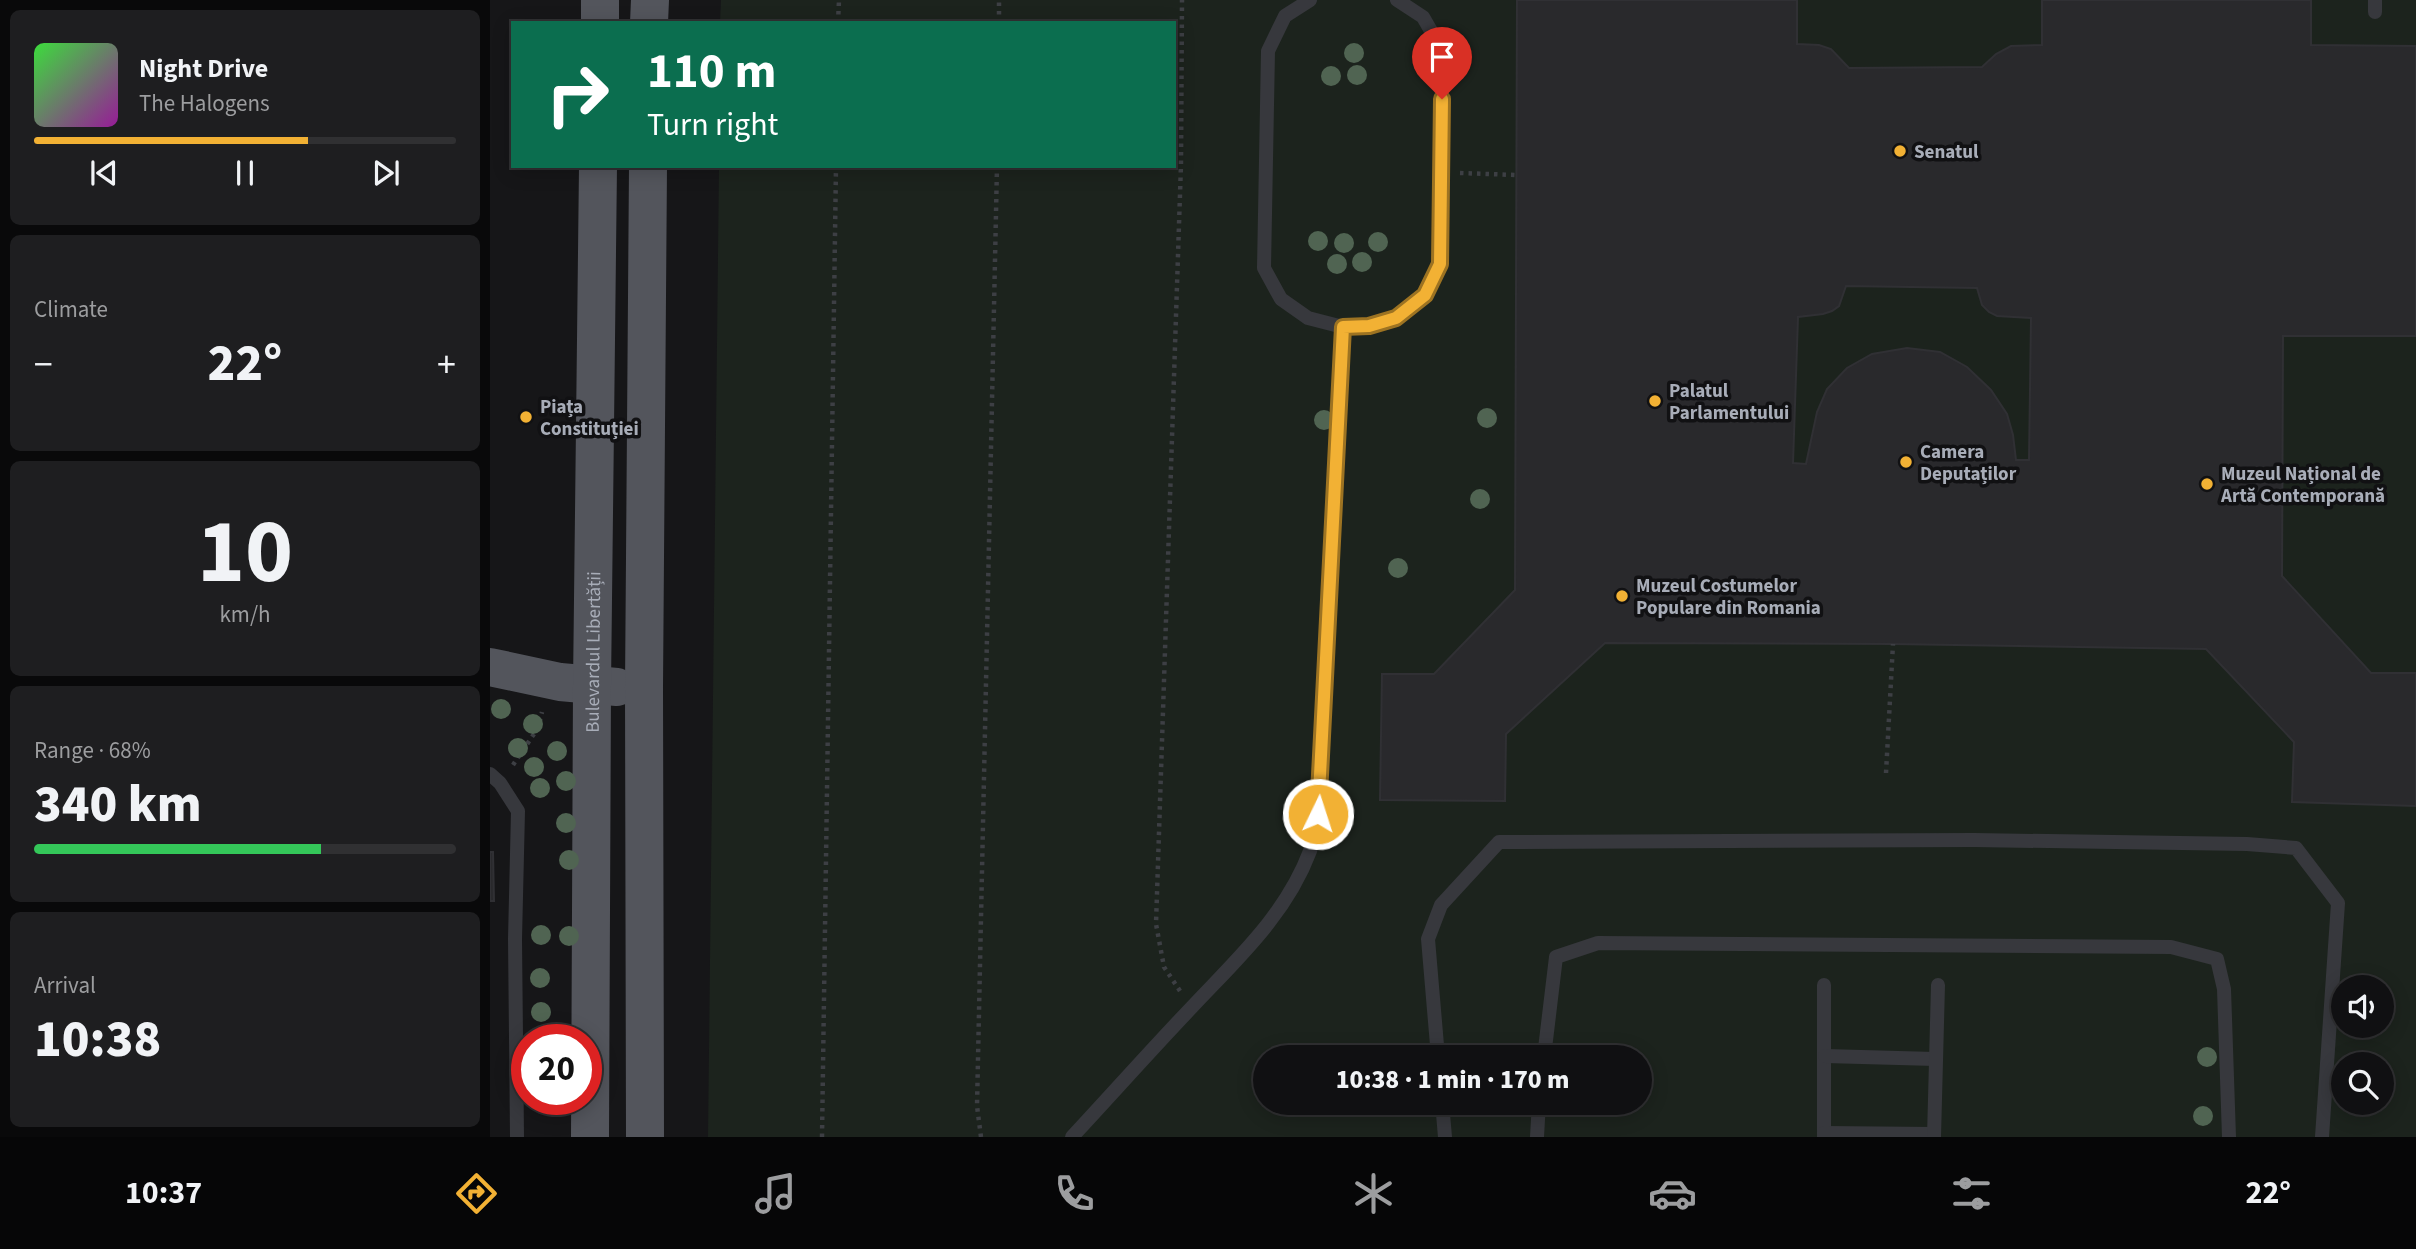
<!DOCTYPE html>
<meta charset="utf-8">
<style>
body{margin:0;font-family:"Source Sans 3",sans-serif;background:#1e1e20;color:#f1f3f6;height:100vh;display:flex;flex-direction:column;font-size:26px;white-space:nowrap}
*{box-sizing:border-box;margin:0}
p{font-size:23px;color:#9c9d9f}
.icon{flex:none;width:38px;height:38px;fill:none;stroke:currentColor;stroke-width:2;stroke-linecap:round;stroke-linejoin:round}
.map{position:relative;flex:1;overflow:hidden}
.details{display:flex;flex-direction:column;gap:10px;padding:10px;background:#09090a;width:490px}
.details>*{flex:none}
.top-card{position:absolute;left:21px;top:21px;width:665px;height:147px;border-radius:0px;box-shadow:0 4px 18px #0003,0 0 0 2px #303032;background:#0b6e4f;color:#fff;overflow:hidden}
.fabs{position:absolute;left:1841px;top:975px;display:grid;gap:14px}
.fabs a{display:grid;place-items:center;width:63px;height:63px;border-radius:50%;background:#101012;box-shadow:0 4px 18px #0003,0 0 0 2px #303032;font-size:35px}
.speed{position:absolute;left:21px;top:1024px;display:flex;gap:14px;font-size:35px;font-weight:700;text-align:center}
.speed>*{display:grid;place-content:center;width:91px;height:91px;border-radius:50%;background:#101012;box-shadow:0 4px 18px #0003,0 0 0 2px #303032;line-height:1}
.speed .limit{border:10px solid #d22;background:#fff;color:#111}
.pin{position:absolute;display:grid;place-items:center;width:60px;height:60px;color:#fff;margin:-72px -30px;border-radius:50% 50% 50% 0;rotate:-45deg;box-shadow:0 0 7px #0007}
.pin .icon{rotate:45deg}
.me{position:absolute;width:77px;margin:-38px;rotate:4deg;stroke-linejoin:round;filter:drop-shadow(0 0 5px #0008)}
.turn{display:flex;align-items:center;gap:24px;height:147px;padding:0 21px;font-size:32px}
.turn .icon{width:91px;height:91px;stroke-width:2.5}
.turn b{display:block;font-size:49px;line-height:60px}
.big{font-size:52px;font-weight:800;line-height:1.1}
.details .card{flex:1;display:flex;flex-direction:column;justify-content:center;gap:10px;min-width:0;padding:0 24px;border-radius:10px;background:#1e1e20}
.details .dial{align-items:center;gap:0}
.dial b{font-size:91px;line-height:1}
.song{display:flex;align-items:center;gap:21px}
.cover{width:84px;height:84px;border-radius:10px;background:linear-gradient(135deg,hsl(120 70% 55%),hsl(300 70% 35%))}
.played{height:7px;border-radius:4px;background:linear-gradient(90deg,#f2b134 65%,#303032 65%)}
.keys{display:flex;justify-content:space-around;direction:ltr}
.heat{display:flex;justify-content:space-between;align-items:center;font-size:38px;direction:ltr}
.charge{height:10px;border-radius:5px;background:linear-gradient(90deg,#34c759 68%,#303032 0)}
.trip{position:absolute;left:763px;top:1045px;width:399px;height:70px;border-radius:35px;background:#101012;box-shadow:0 4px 18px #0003,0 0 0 2px #303032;font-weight:800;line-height:70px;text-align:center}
.dock{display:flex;height:112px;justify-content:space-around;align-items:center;background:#060607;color:#9c9d9f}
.dock .icon{width:49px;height:49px}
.dock .on{color:#f2b134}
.dock b{font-size:32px;color:#f1f3f6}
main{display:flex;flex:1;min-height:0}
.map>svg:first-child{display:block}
.green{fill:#1c231d;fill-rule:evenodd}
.building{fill:#29292c;stroke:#303034;stroke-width:2;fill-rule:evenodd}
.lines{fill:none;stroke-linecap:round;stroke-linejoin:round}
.path{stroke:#3d3f44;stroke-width:4.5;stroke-dasharray:3.5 5;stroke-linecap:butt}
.service{stroke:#37383d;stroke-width:14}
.primary{stroke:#53555c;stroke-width:38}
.tree{fill:#506452}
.route-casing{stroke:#9d7322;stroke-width:18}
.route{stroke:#f2b134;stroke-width:12}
.poi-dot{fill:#f2b134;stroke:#111113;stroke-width:2.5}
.labels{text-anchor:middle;stroke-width:7;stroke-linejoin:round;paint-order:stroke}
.poi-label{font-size:19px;font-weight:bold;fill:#a8adb8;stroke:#111113;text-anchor:start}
.street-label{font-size:19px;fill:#a8adb8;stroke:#111113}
</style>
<main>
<section class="details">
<div class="card">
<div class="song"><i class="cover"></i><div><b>Night Drive</b><p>The Halogens</p></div></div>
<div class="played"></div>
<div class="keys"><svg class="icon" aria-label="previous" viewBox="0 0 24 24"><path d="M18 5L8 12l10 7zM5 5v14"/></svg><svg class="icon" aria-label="pause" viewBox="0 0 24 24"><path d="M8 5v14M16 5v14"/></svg><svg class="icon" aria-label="next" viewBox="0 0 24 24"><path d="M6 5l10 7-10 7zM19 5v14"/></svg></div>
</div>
<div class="card"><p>Climate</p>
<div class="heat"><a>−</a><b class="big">22°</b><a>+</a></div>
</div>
<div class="card dial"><b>10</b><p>km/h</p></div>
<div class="card"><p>Range · 68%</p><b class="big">340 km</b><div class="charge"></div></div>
<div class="card"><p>Arrival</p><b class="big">10:38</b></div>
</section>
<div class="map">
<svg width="1926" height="1137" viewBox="0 0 1926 1137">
<rect width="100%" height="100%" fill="#161618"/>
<path class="green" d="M231 0H1926V1137H218L229 166H684V23H230ZM1853 987H1892V1026H1853ZM775 1057H1150V1102H775ZM1853 1064H1892V1102H1853Z"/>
<g class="building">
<path d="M1027 0H1307V44L1329 45 1341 49 1359 68 1492 67 1506 54 1521 46 1552 45V0H1821V45L1926 46V336H1793L1792 576 1881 673H1926V806L1802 802 1804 742 1716 649 1403 644 1115 643 1016 734 1015 801 890 800 892 674H944L1025 590ZM1356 286 1487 288 1492 305 1499 312 1507 316 1541 318 1539 460H1526L1523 435 1517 414 1501 390 1477 367 1450 352 1417 348 1382 354 1357 368 1337 389 1327 412 1316 464 1303 463 1308 317 1333 314 1342 311 1349 306Z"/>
<polygon points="0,852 3,852 4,901 0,901"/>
</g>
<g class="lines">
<g class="path">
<polyline points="348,23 349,0"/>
<polyline points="509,23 509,0"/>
<polyline points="970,173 1026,175"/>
<polyline points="23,765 48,728 52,712"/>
<polyline points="1396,773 1403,644"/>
<polyline points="690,991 674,967 666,924 691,164 692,0"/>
<polyline points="332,1137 346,166"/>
<polyline points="491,1137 487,1106 507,166"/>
</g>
<g class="service">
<polyline points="820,0 795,16 778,51 774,268 791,299 818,318 853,327 879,326 906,318 935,295 950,264 952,50 933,17 907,0"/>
<polyline points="1885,12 1885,0"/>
<polyline points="0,774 10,783 28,811 25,939 27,1137"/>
<polyline points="1334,985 1334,1137"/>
<polyline points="1335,1056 1445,1059"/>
<polyline points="948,1057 938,939 951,905 1009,842 1484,840 1757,844 1806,848 1848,903 1832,1137"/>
<polyline points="1054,1057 1066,957 1108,943 1681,947 1727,959 1734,989 1739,1137"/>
<polyline points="952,1102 955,1137"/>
<polyline points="1334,1133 1444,1134"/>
<path d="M582 1137C622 1094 661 1050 702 1007 747 959 796 915 820 851 829 826 830 798 831 772L853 327"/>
<polyline points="1047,1137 1049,1102"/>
<polyline points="1444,1137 1448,985"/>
</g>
<g class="primary">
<polyline points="110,23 110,0"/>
<polyline points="159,23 160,0"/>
<polyline points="0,667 70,682 127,687"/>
<path id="s1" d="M100 1137 102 686 108 166"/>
<polyline points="155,1137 154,688 158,166"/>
</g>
</g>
<g class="tree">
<circle cx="864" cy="53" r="10"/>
<circle cx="867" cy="75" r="10"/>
<circle cx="841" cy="76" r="10"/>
<circle cx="828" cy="241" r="10"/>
<circle cx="888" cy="242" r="10"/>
<circle cx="854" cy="243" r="10"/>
<circle cx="872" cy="262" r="10"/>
<circle cx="847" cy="264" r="10"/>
<circle cx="997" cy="418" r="10"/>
<circle cx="834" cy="420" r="10"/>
<circle cx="990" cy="499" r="10"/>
<circle cx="908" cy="568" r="10"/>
<circle cx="11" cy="709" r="10"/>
<circle cx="43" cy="724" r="10"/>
<circle cx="28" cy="748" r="10"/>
<circle cx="67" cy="751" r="10"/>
<circle cx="44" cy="767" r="10"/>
<circle cx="76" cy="781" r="10"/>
<circle cx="50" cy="788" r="10"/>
<circle cx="76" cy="823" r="10"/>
<circle cx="79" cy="860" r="10"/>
<circle cx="51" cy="935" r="10"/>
<circle cx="79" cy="936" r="10"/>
<circle cx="50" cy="978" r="10"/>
<circle cx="51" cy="1012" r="10"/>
<circle cx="1717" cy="1057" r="10"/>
<circle cx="1713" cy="1116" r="10"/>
</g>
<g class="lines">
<defs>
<polyline id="route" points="828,814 853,327 879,326 906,318 935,295 950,264 952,99"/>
</defs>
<use href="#route" class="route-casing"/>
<use href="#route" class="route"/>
</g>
<g class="poi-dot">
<circle cx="1410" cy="151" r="7"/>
<circle cx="1165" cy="401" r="7"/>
<circle cx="36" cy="417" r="7"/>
<circle cx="1416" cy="462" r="7"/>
<circle cx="1717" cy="484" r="7"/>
<circle cx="1132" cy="596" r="7"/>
</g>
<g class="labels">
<g class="poi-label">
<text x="1424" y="158">Senatul</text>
<text x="1179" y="397">Palatul<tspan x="1179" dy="22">Parlamentului</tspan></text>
<text x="50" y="413">Piața<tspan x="50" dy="22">Constituției</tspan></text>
<text x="1430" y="458">Camera<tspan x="1430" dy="22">Deputaților</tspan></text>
<text x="1731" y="480">Muzeul Național de<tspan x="1731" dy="22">Artă Contemporană</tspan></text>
<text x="1146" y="592">Muzeul Costumelor<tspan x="1146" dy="22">Populare din Romania</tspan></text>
</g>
<g class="street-label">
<text dy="7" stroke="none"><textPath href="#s1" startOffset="485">Bulevardul Libertății</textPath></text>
</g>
</g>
</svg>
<div class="fabs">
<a><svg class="icon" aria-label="sound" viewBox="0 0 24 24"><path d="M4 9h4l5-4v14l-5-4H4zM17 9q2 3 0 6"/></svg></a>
<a><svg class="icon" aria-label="search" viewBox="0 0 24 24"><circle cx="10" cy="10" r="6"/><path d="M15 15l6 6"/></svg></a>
</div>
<div class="speed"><div class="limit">20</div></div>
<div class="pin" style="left:952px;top:99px;background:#d93025"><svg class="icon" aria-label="arrive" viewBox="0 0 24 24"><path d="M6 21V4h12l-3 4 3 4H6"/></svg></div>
<svg class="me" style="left:828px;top:814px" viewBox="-20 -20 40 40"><circle r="17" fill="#f2b134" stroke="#fff" stroke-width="3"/><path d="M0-11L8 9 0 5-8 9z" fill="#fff"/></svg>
<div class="trip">10:38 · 1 min · 170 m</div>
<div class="top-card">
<div class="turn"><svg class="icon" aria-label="right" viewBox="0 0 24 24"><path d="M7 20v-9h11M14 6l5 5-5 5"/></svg><div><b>110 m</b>Turn right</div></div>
</div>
</div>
</main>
<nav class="dock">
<b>10:37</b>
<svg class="icon on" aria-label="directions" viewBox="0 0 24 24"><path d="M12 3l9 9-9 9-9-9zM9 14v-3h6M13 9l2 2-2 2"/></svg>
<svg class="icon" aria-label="music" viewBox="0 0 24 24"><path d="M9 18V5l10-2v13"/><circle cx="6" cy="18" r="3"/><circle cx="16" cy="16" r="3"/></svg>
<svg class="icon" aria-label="phone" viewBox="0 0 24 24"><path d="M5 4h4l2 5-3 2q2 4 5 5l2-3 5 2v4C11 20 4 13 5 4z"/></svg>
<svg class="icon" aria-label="climate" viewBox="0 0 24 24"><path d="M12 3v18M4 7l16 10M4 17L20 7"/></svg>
<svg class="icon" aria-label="car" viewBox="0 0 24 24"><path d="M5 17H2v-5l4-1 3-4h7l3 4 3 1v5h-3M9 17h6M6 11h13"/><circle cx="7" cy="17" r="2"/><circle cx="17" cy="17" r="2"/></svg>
<svg class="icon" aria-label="filters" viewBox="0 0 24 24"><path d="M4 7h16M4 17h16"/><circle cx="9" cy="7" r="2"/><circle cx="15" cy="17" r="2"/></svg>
<b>22°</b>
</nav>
